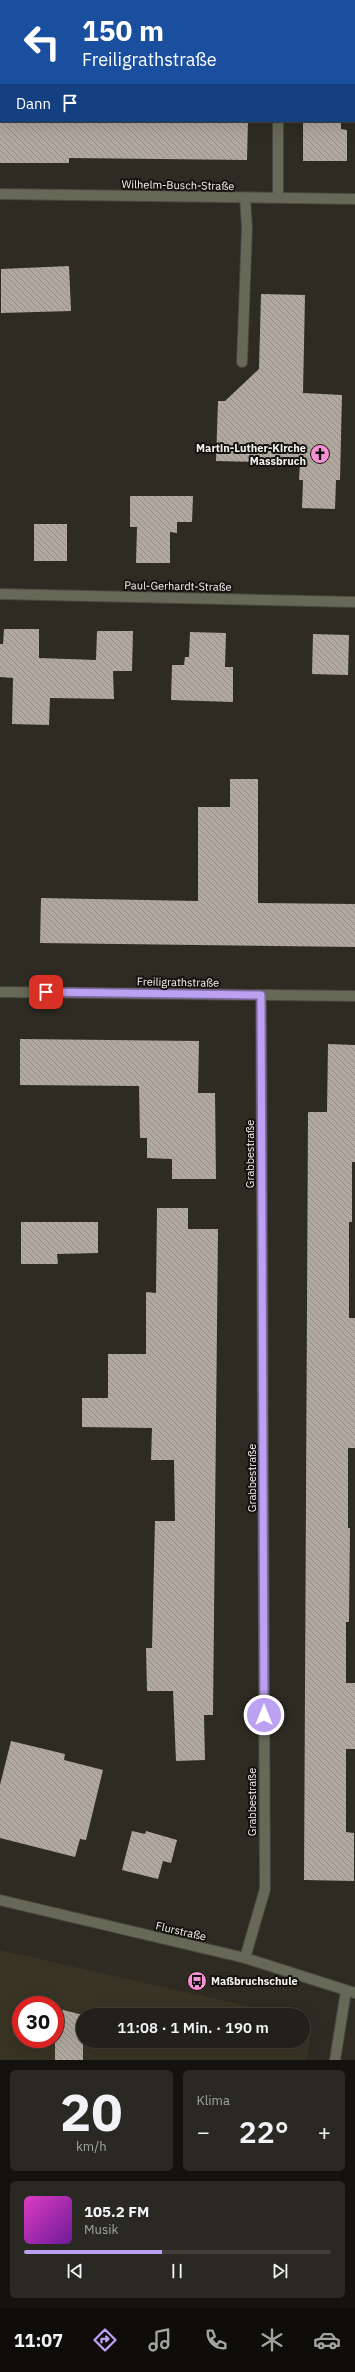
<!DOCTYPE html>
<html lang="de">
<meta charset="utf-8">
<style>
body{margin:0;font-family:"IBM Plex Sans",sans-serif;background:#2a2823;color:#f1f3f6;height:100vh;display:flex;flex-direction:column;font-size:15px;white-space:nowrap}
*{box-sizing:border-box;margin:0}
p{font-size:13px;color:#a2a3a2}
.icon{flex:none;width:22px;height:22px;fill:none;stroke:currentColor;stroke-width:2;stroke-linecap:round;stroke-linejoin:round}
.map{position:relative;height:2060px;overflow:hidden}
.drawer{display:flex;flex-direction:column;gap:10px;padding:10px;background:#13120e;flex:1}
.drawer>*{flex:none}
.hud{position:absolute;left:0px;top:0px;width:355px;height:122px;box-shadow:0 4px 16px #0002,0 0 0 1px #3f3e39;background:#1a4fa0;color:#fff;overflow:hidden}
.speed{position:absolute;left:12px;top:1996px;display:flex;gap:8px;font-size:20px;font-weight:700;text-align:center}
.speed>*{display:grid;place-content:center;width:52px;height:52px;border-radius:50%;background:#22201a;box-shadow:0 4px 16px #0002,0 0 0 1px #3f3e39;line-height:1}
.speed .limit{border:6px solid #d22;background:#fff;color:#111}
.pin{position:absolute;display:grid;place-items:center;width:34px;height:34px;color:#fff;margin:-17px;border-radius:8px;box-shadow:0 2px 6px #0006}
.me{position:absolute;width:44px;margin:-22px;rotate:0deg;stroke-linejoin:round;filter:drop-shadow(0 0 3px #0008)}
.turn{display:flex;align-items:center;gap:14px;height:84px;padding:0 16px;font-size:18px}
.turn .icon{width:52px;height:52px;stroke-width:2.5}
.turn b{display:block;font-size:28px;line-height:34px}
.then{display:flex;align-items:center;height:38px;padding:0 16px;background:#0003;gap:8px;font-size:15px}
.big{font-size:30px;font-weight:600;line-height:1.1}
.drawer .card{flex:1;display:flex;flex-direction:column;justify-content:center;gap:6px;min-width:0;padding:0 14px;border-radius:6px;background:#2a2823}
.drawer .dial{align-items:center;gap:0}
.dial b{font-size:52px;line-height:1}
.song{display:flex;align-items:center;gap:12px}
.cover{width:48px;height:48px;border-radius:6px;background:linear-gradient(135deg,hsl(310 70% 55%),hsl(280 70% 35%))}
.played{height:4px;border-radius:2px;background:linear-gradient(90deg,#bca0f2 45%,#3f3e39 45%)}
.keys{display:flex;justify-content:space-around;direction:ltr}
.heat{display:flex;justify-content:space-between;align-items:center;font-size:22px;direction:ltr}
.drawer .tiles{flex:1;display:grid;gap:10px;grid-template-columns:1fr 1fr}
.card:last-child{grid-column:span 2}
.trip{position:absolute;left:76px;top:2008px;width:234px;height:40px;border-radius:20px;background:#22201a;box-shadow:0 4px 16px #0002,0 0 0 1px #3f3e39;font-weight:600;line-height:40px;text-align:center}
.tab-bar{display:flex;height:64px;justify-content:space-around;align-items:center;background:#0e0d0a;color:#a2a3a2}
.tab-bar .icon{width:28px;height:28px}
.tab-bar .on{color:#bca0f2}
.tab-bar b{font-size:18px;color:#f1f3f6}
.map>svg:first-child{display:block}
.built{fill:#383324;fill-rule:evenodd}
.building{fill:url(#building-back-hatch)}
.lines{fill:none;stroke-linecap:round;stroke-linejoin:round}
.lane-casing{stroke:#49473e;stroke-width:12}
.street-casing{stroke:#49473e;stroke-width:12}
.lane{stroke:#666858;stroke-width:10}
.street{stroke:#666858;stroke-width:10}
.route-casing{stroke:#7a689d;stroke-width:10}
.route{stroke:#bca0f2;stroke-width:7}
.labels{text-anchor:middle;stroke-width:4;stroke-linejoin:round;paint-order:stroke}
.street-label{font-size:11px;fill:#f5f3ed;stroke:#14130f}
.poi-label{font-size:11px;font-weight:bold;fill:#f5f3ed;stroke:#14130f;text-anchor:end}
</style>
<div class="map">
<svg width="355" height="2060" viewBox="0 0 355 2060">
<defs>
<pattern id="building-back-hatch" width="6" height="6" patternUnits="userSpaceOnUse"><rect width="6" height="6" fill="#b1a9a0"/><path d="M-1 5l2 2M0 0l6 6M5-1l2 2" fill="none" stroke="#928c85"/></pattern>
</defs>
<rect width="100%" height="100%" fill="#2d2b22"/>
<path class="built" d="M0 1950 287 2015H83V2041H303V2025L311 2033 307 2060H0ZM21 2005H55V2039H21Z"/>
<g class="building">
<polygon points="0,121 248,121 247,160 69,158 69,163 0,163"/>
<polygon points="303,121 341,121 341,129 347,130 347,161 303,161"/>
<polygon points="69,266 71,311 1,313 1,269"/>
<polygon points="261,294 305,295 303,393 342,395 340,480 336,480 335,509 302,508 303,480 299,480 300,463 216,461 218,401 225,401 259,369"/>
<polygon points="130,496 193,496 192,522 177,522 177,533 170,532 170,563 136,563 137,527 130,527"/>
<rect x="34" y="524" width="33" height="37"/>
<polygon points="4,629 39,629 39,658 96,660 97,631 133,631 132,671 113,671 114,699 50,698 49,725 12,724 13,678 0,677 0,644 3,644"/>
<polygon points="190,632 226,633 225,667 233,667 233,702 171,700 172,665 184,665 185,657 189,657"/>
<polygon points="313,634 349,635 348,675 312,674"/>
<polygon points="230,779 258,779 258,903 355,904 355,947 40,943 41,898 198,901 198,807 230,807"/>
<polygon points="20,1039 199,1041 198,1093 215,1093 216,1179 172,1179 172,1159 147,1158 147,1138 140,1138 139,1086 20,1085"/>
<polygon points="328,1044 355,1045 355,1162 352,1162 352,1222 349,1222 349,1318 355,1318 355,1448 348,1448 348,1528 350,1528 349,1622 346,1622 346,1683 355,1683 355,1749 346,1749 346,1832 354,1833 354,1881 304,1880 308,1112 327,1112"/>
<polygon points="157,1208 188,1208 188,1229 218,1229 213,1715 204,1715 205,1760 176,1761 173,1691 147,1691 146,1648 152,1648 155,1521 175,1521 174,1460 151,1460 152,1428 82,1427 82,1398 108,1398 108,1354 146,1354 146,1292 156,1293"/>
<polygon points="21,1222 98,1222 98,1253 57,1254 58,1264 21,1264"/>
<polygon points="11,1741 65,1754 64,1760 103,1770 86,1840 80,1839 75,1857 0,1838 0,1785"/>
<polygon points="132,1831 145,1834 146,1831 177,1840 171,1863 163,1861 158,1879 122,1870"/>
<polygon points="55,2008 83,2015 83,2060 55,2060"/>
</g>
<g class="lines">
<defs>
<g id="lane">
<polyline points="279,1 279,0"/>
<polyline points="278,197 278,121"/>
<polyline points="242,362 247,228 245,198"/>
</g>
<g id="street">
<polyline points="0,194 355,199"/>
<polyline points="0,594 355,602"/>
<polyline points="0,992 355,996"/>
<polyline points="0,1900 245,1958 355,1993"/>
<polyline points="245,1958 265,1889 261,995"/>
<polyline points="335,2060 346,1991"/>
</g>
</defs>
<use href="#lane" class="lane-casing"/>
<use href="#street" class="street-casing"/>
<use href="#lane" class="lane"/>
<use href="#street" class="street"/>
</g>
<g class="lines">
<defs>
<polyline id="route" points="46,992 261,995 264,1715"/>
</defs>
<use href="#route" class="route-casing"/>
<use href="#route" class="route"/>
</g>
<defs>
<symbol id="church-disc" viewBox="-11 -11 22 22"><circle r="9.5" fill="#f491d3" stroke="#14130f"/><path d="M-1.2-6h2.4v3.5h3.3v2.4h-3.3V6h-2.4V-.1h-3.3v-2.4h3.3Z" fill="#111"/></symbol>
<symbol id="bus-disc" viewBox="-11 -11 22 22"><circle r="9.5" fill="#f491d3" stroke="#14130f"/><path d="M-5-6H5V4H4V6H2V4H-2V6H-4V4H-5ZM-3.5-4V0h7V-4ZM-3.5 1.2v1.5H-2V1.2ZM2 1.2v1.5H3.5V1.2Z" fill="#111"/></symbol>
</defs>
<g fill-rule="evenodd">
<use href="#church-disc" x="309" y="443" width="22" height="22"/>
<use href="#bus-disc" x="186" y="1970" width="22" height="22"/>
</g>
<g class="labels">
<g class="street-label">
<text transform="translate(178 185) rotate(1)" y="4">Wilhelm-Busch-Straße</text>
<text transform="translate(178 586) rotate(1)" y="4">Paul-Gerhardt-Straße</text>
<text transform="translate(178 982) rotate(1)" y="4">Freiligrathstraße</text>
<text transform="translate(250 1154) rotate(-90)" y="4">Grabbestraße</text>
<text transform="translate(252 1478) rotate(-90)" y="4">Grabbestraße</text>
<text transform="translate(252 1802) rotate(-90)" y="4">Grabbestraße</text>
<text transform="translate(181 1931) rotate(13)" y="4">Flurstraße</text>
</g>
<g class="poi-label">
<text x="306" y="452">Martin-Luther-Kirche<tspan x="306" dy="13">Massbruch</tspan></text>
<text x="211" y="1985" text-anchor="start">Maßbruchschule</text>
</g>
</g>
</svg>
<div class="speed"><div class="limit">30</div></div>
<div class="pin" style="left:46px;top:992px;background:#d93025"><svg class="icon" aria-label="arrive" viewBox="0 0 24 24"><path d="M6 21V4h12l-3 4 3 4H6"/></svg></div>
<svg class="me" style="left:264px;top:1715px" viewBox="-20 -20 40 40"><circle r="17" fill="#bca0f2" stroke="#fff" stroke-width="3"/><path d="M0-11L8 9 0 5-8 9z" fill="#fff"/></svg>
<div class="trip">11:08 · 1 Min. · 190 m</div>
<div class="hud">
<div class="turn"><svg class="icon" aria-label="left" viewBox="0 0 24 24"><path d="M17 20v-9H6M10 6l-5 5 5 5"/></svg><div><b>150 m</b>Freiligrathstraße</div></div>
<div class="then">Dann<svg class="icon" aria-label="arrive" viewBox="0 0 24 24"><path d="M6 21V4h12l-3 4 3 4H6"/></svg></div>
</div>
</div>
<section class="drawer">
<div class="tiles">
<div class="card dial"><b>20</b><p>km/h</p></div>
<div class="card"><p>Klima</p>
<div class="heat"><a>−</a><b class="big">22°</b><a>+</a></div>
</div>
<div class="card">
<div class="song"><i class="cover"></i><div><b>105.2 FM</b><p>Musik</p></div></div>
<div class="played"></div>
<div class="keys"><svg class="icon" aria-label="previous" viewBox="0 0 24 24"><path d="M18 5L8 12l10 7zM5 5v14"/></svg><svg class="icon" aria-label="pause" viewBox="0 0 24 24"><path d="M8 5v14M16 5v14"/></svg><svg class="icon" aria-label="next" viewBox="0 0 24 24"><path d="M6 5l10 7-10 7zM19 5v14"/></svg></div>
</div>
</div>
</section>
<nav class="tab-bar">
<b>11:07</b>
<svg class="icon on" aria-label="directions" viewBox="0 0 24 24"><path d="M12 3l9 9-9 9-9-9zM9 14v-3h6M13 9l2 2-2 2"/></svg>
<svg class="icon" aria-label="music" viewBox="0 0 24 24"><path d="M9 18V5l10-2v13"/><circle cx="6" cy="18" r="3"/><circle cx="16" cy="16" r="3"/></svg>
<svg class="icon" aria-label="phone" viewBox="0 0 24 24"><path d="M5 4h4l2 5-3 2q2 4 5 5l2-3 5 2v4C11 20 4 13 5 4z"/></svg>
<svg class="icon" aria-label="climate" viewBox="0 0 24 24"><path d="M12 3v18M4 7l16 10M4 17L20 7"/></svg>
<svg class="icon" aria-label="car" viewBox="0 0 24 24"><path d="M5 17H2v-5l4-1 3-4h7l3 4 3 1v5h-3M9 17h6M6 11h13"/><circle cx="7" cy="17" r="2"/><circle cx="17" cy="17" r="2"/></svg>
</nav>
